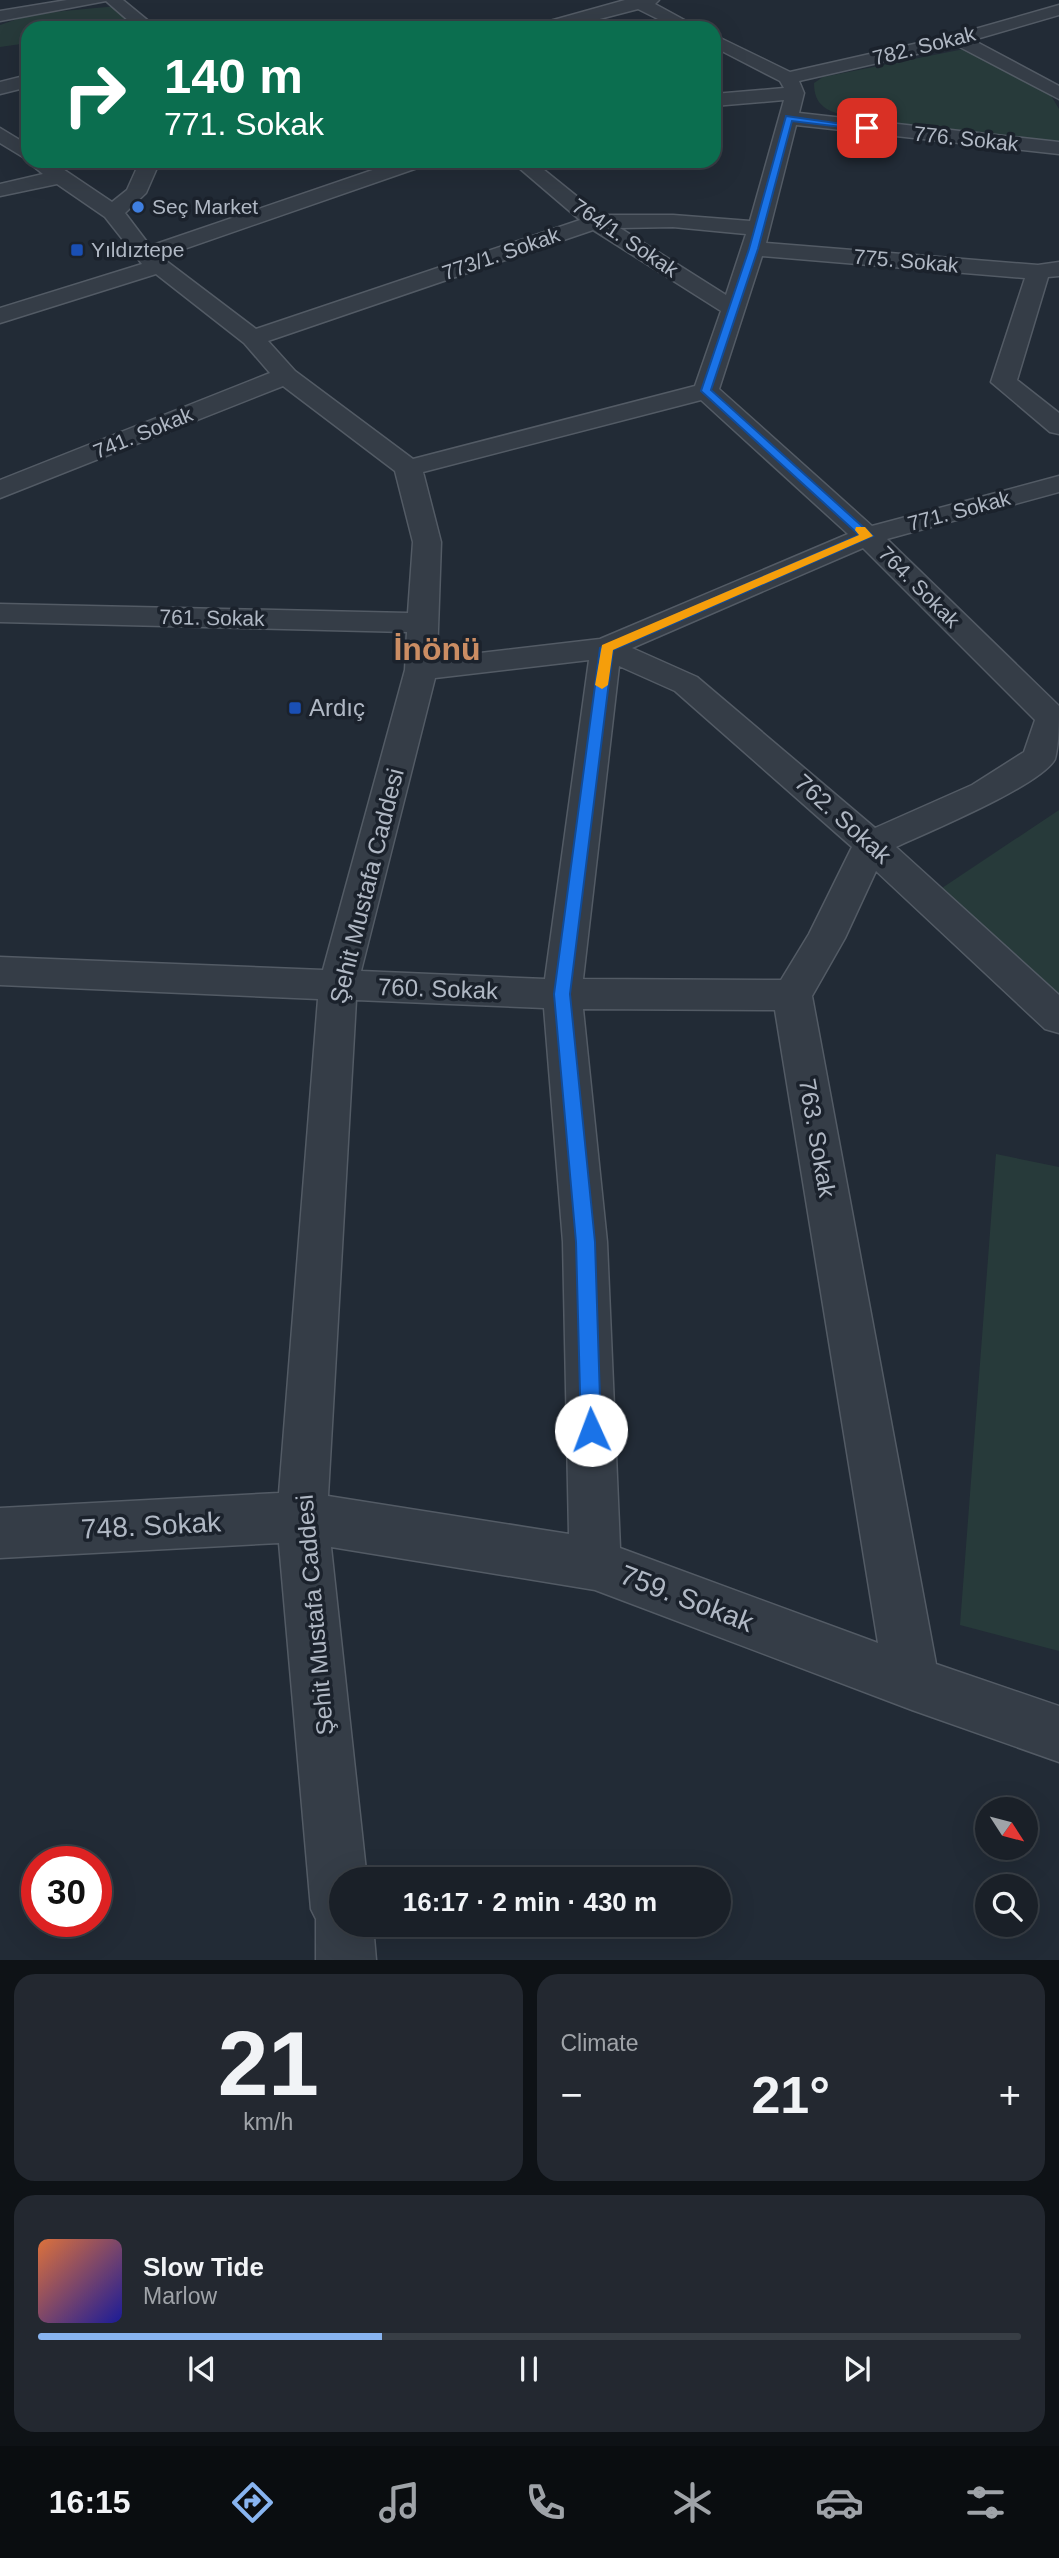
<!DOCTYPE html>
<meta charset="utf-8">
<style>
body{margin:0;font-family:Helvetica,sans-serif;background:#232830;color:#f1f3f6;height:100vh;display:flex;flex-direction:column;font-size:26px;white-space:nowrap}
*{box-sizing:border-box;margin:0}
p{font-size:23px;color:#9fa3a8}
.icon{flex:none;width:38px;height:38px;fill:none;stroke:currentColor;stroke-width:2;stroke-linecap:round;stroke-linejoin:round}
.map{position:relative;height:1960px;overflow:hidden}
.drawer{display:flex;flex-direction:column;gap:14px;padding:14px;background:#0e1216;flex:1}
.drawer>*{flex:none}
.guide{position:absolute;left:21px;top:21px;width:700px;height:147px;border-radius:21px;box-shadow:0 7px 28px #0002,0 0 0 2px #383e45;background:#0b6e4f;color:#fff;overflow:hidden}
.needle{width:46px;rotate:126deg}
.tools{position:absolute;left:975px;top:1797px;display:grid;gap:14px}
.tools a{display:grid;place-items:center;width:63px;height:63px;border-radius:50%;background:#1a2028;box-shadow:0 7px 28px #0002,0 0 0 2px #383e45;font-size:35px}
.speed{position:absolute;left:21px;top:1846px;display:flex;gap:14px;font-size:35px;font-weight:700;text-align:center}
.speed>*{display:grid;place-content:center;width:91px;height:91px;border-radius:50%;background:#1a2028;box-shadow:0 7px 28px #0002,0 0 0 2px #383e45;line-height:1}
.speed .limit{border:10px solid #d22;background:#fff;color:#111}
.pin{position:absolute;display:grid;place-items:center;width:60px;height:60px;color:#fff;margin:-30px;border-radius:14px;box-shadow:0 4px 10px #0006}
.me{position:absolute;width:77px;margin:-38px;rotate:358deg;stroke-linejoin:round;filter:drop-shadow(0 0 5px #0008)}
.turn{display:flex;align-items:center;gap:24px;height:147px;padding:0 28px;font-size:32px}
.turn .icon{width:91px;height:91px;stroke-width:2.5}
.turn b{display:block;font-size:49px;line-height:60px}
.big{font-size:52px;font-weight:600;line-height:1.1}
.drawer .card{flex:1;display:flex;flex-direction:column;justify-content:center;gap:10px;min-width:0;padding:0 24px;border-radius:21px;background:#232830}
.drawer .dial{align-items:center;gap:0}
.dial b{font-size:91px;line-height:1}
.song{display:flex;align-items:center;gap:21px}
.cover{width:84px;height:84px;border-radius:10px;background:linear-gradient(135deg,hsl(20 70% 55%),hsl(240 70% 35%))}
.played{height:7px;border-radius:4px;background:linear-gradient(90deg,#88b4f0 35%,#383e45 35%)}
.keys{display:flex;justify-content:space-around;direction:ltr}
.heat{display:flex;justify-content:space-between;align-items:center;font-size:38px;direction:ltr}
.drawer .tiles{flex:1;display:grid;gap:14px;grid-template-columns:1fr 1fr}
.card:last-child{grid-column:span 2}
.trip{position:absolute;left:329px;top:1867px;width:402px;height:70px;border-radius:35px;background:#1a2028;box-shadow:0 7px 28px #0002,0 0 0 2px #383e45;font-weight:600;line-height:70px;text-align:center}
.tabs{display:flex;height:112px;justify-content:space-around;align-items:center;background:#0a0d10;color:#9fa3a8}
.tabs .icon{width:49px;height:49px}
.tabs .current{color:#88b4f0}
.tabs b{font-size:32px;color:#f1f3f6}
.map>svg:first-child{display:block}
.green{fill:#273a3a}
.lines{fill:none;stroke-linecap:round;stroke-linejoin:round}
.minor-casing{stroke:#535b65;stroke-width:3}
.minor{fill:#353d47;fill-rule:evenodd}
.route{fill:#1a73e8;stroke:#114b97;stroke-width:2}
.slow{fill:#f59e0b}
.shop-dot{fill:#3f7fe0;stroke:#1b222c;stroke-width:2.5}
.transit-dot{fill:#1a4fb4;stroke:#1b222c;stroke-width:2.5}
.labels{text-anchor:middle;stroke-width:7;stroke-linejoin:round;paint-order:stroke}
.far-street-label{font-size:21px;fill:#b0b8c4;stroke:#1b222c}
.far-poi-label{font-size:21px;fill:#b0b8c4;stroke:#1b222c;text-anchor:start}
.poi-label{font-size:24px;fill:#b0b8c4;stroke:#1b222c;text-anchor:start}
.street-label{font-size:24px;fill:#b0b8c4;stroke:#1b222c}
.near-street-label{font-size:28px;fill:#b0b8c4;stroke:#1b222c}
.district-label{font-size:32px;font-weight:bold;fill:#cb8d63;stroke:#1b222c}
</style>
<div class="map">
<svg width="1059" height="1960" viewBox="0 0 1059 1960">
<rect width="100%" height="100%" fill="#222b36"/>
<g class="green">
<polygon points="117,6 142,28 28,28 28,43 0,47 0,25 32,14"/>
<path d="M964 49 1047 89 1059 109V144L849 117C828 111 814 107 814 83L823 77Z"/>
<polygon points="1059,810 1059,998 939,890"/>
<polygon points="996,1154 1059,1167 1059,1651 960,1625"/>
</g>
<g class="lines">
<defs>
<g id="minor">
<polygon points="67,0 123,0 157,28 137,28 106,1 0,21 0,11"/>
<polygon points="625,0 659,0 655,4 699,28 676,28 638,9 565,28 536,28 539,24"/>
<path d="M1059 5V15L973 40 1059 86V99L956 45 799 81 804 93 799 113 1059 142V154L796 125 766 243 1038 265 1059 262V276L1048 277 1017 380 1059 413V434L1050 432 991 382 1025 278 762 256 719 389 872 526 1059 476V492L887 539 1059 706C1059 723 1059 744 1055 759 1042 785 926 833 896 847L1059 995V1033L1045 1029 876 871 845 938 812 996 936 1664 1059 1706V1762L912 1710 595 1590 331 1547 367 1880H341V1925H373L376 1960H316V1919L311 1909 279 1543 0 1558V1508L279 1493 318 999 0 985V957L323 970 405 670 407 632 0 622V604L408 613 413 542 395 471 283 386 0 498V480L270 373 244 343 156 274 0 323V308L142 264 105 217 57 184 0 196V184L43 174 27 161 28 160 0 143V128L28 145V161H51L112 202 127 190 140 161H160L146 193 125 213 150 246 399 161H429L426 165 161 257 256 329 580 220 511 161H533L600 215H673L750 221 784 100 714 106V94L784 88 780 81 714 47V35L790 72 954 35ZM673 227 746 234 726 295 620 228ZM593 230 721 311 695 386 413 459 295 371 268 341ZM701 400 848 534 600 639 437 658 441 542 423 472ZM863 548 1035 720 1024 752 972 785 875 828 697 677 632 648ZM589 660 545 979 361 971 435 678ZM619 666 675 691 852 847 809 934 781 980 583 979ZM356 1000 544 1008 563 1242 569 1534 328 1496ZM583 1009 775 1010 878 1643 620 1548 607 1242Z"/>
<polygon points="28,75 28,87 0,94 0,82"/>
</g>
</defs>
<use href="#minor" class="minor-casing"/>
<use href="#minor" class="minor"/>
</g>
<polygon class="route" points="786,116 871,128 867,130 792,121 758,249 711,390 873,536 613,650 570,994 595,1242 601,1430 598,1436 591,1439 584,1436 581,1430 576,1242 554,994 600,648 859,535 701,391 749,249"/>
<polygon class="slow" points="856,527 865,527 873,536 613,650 608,685 602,689 595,685 602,645 859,535 855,530"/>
<circle class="shop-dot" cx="138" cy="207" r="7"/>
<g class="transit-dot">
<rect x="70" y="243" width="14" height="14" rx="3.5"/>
<rect x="288" y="701" width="14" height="14" rx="3.5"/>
</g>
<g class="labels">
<g class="far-street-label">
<text transform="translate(924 46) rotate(-14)" y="7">782. Sokak</text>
<text transform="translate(966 139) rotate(6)" y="7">776. Sokak</text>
<text transform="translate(625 238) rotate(34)" y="7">764/1. Sokak</text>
<text transform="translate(501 254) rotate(-19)" y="7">773/1. Sokak</text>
<text transform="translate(906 261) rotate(5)" y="7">775. Sokak</text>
<text transform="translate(143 433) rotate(-22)" y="7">741. Sokak</text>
<text transform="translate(959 511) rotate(-15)" y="7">771. Sokak</text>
<text transform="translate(919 587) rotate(45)" y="7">764. Sokak</text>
<text transform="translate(212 618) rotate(1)" y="7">761. Sokak</text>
</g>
<g class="far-poi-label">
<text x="152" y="214">Seç Market</text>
<text x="91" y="257">Yıldıztepe</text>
</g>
<g class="poi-label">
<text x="309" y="716">Ardıç</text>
</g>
<g class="street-label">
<text transform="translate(843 819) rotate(42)" y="8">762. Sokak</text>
<text transform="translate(367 886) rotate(-76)" y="8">Şehit Mustafa Caddesi</text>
<text transform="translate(438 989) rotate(2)" y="8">760. Sokak</text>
<text transform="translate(817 1138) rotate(80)" y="8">763. Sokak</text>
<text transform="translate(315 1615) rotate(-95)" y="8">Şehit Mustafa Caddesi</text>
</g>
<g class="near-street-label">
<text transform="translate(151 1525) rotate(-3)" y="10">748. Sokak</text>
<text transform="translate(687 1598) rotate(21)" y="10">759. Sokak</text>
</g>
<g class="district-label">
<text x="437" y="660">İnönü</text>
</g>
</g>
</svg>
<div class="tools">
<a><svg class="needle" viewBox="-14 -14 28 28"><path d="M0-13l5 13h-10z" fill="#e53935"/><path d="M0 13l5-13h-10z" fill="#9fa3a8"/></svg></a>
<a><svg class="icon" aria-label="search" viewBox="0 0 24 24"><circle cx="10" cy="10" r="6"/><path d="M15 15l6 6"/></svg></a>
</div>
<div class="speed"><div class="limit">30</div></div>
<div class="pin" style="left:867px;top:128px;background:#d93025"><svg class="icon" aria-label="arrive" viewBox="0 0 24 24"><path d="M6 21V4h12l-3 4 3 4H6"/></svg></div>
<svg class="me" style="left:591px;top:1430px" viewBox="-20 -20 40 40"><circle r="19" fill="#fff"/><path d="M0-13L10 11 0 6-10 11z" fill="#1a73e8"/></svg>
<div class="trip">16:17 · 2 min · 430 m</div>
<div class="guide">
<div class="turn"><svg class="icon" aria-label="right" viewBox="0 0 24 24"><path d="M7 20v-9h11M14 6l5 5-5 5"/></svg><div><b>140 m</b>771. Sokak</div></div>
</div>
</div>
<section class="drawer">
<div class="tiles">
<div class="card dial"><b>21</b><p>km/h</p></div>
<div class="card"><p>Climate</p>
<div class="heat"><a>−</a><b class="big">21°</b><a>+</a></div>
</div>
<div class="card">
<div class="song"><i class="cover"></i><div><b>Slow Tide</b><p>Marlow</p></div></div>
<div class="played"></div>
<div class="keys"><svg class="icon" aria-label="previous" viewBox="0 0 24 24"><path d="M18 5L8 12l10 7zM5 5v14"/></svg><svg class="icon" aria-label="pause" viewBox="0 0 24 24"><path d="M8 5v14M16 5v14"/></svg><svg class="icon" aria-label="next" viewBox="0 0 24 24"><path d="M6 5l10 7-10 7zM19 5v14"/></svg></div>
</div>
</div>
</section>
<nav class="tabs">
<b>16:15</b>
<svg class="icon current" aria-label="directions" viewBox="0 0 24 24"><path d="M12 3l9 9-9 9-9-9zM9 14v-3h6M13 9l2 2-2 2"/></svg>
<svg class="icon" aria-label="music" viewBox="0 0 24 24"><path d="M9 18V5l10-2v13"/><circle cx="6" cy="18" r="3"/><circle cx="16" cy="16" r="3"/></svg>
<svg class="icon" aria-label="phone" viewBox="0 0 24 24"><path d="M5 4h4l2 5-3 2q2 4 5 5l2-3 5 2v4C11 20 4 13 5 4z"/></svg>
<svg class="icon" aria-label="climate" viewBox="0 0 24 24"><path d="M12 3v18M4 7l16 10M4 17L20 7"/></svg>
<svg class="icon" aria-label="car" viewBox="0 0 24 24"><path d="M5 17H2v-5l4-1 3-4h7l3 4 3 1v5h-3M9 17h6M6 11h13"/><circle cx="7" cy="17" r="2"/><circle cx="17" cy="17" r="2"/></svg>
<svg class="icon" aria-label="filters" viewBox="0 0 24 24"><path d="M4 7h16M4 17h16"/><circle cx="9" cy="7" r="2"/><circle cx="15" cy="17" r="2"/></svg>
</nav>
